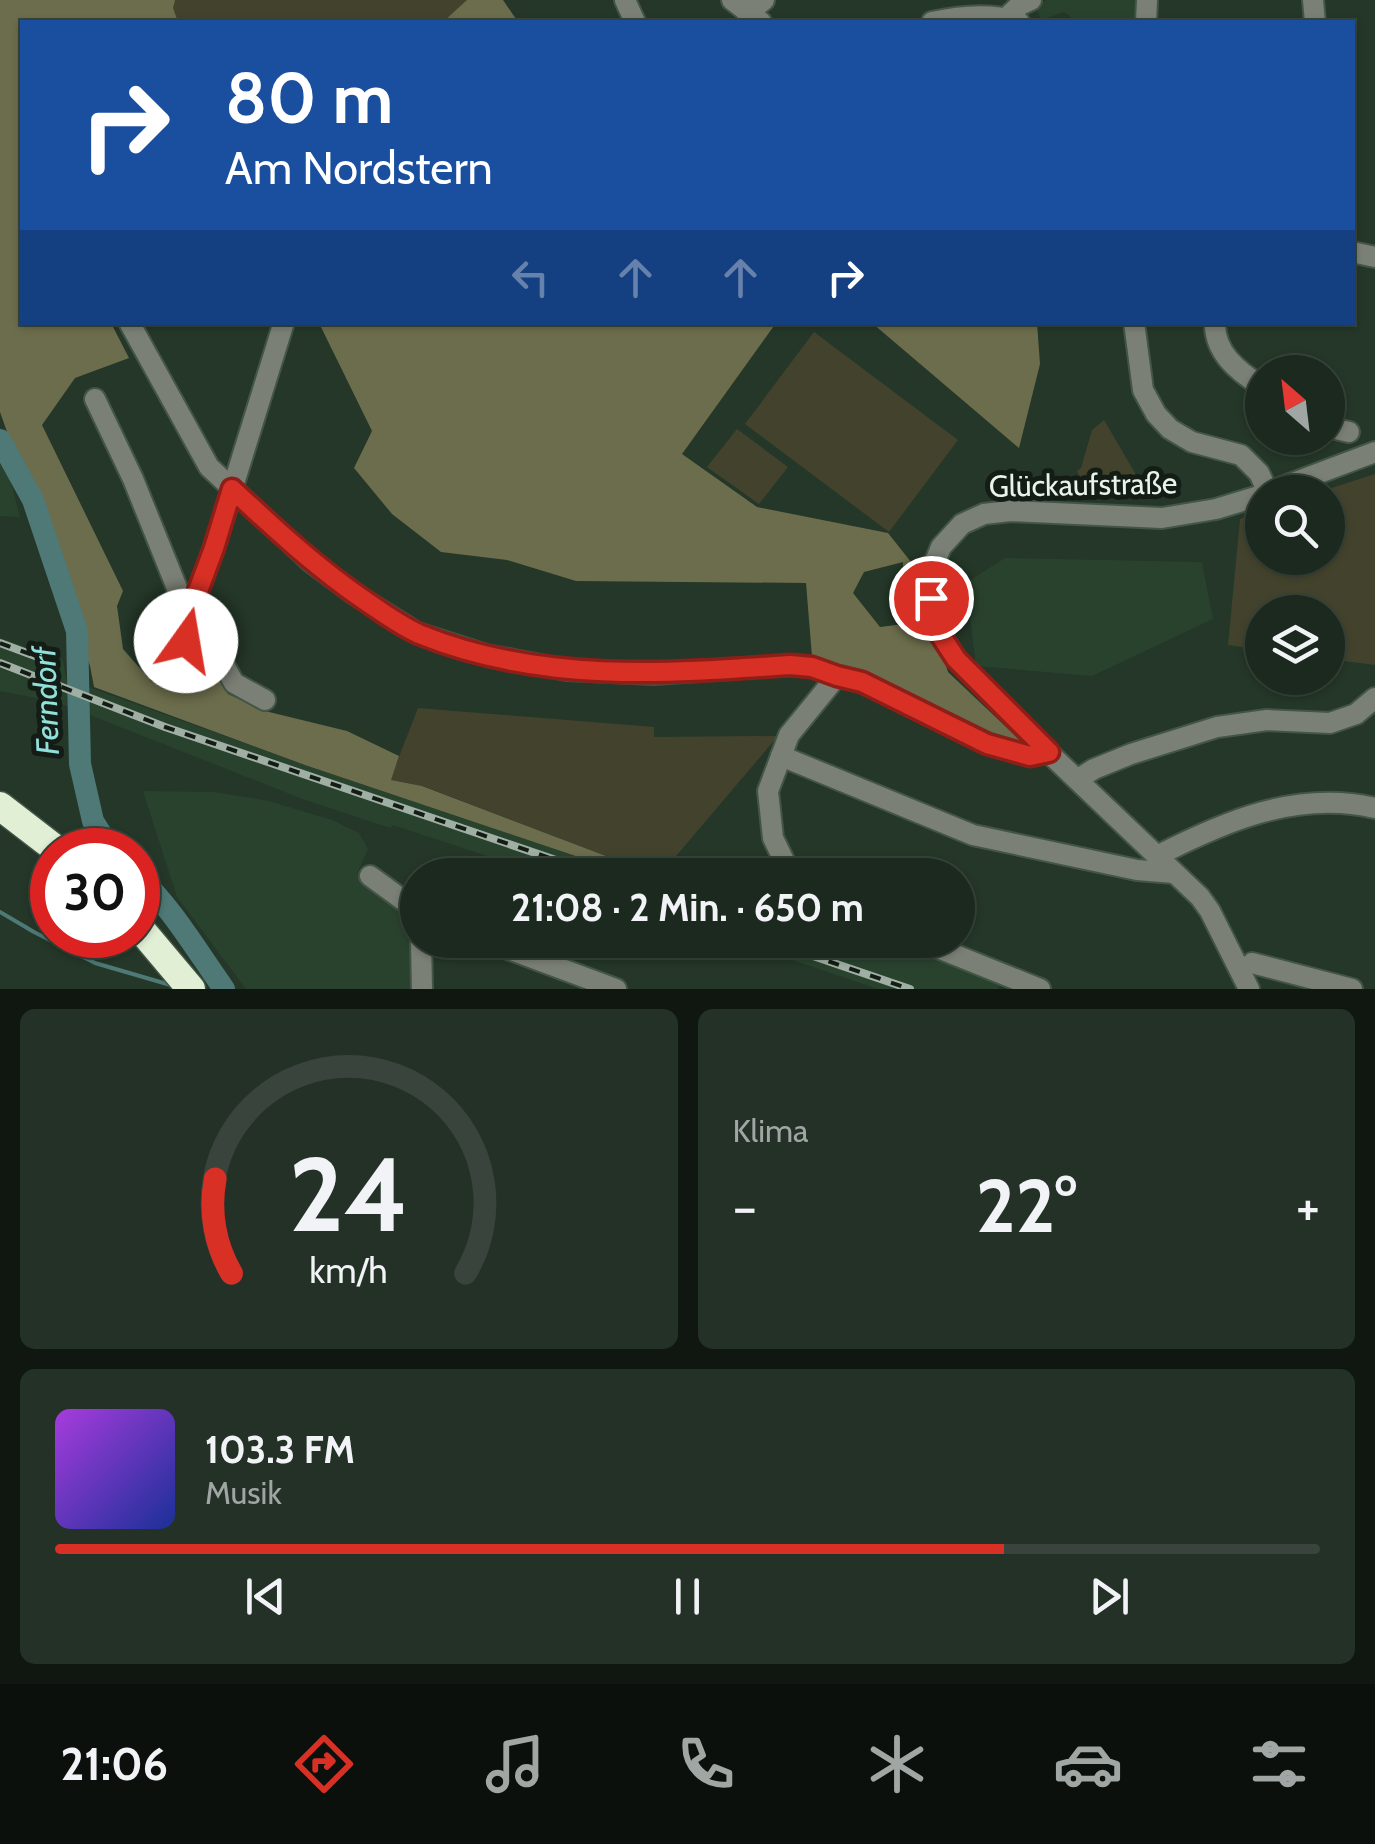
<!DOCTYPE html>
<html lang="de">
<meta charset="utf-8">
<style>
body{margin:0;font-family:Cabin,sans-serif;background:#243127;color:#f1f3f6;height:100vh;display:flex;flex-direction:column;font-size:38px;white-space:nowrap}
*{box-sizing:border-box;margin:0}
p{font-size:32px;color:#a0a6a4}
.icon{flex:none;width:55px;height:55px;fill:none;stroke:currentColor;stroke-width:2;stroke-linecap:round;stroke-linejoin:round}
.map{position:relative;height:989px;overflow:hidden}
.panel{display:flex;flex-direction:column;gap:20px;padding:20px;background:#0f1710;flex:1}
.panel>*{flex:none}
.top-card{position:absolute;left:20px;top:20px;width:1335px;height:305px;border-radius:0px;box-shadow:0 2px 8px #0004,0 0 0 2px #39453c;background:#1a4fa0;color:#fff;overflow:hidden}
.needle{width:65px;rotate:332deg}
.fabs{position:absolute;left:1245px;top:355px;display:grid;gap:20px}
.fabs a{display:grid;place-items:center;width:100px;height:100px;border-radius:50%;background:#1b291e;box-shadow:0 2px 8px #0004,0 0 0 2px #39453c;font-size:50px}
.speed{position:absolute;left:30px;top:828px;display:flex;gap:20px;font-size:50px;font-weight:700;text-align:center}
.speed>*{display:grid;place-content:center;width:130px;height:130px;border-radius:50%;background:#1b291e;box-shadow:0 2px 8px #0004,0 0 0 2px #39453c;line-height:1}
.speed .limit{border:15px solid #d22;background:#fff;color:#111}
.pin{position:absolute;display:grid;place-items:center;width:85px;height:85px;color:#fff;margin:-42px;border:5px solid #fff;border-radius:50%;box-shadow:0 2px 10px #0007}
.me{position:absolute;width:110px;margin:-55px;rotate:13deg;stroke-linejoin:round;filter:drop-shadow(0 0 8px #0008)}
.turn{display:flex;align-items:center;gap:35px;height:210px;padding:0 40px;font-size:45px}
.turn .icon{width:130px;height:130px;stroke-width:2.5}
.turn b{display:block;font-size:70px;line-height:85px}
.lanes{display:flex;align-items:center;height:95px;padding:0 40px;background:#0003;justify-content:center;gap:50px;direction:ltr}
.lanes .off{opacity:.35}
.big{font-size:75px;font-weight:800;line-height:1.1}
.panel .widget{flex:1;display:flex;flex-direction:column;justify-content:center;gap:15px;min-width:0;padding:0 35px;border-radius:15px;background:#243127}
.panel .dial{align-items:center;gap:0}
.dial svg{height:260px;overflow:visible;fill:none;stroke:#39453c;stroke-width:7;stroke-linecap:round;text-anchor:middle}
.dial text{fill:#f1f3f6;stroke:none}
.song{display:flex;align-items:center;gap:30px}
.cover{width:120px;height:120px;border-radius:15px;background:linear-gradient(135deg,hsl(280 70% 55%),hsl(230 70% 35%))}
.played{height:10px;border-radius:5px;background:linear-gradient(90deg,#d93025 75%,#39453c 75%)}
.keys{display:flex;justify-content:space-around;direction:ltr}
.heat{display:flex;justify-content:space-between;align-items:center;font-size:55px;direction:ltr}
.panel .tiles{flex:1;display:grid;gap:20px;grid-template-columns:1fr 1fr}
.widget:last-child{grid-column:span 2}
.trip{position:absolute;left:400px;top:858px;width:575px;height:100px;border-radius:50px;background:#1b291e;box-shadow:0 2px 8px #0004,0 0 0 2px #39453c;font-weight:800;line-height:100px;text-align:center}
.tab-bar{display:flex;height:160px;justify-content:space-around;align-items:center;background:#0b100c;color:#a0a6a4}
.tab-bar .icon{width:70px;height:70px}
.tab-bar .current{color:#d93025}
.tab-bar b{font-size:45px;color:#f1f3f6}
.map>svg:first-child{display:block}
.built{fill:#29422e}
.green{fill:#43432d}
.forest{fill:#6c6d4c;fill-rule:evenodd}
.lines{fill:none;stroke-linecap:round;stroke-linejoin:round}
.stream{stroke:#4e7976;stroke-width:4}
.river{stroke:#4e7976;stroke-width:22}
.minor-casing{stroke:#435547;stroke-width:24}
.highway-casing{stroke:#435547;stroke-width:31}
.minor{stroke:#7b8076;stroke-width:20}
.highway{stroke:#e1efd5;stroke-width:28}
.rail-casing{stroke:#a0afa3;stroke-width:8}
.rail{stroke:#131c15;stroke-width:4;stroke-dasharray:11;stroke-linecap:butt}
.route-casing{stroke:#8d1f18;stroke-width:25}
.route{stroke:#d93025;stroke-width:18}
.labels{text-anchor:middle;stroke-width:10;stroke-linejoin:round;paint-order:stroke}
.street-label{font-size:30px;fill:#e8f4ea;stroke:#131c15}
.water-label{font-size:32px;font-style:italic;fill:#91e0db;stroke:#131c15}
</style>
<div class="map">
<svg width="1375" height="989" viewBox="0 0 1375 989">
<rect width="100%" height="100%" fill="#243728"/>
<g class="built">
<polygon points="1047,0 1136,0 1134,22 1073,22 1070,16 1064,12 1041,20 1035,4"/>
<polygon points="0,440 20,517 0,516"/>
<polygon points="1005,558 1202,562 1213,619 1092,676 976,666 966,583"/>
<polygon points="0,638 63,660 66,679 305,765 632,875 544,875 393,825 390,828 305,800 57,702 0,691"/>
<polygon points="143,791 214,792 269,801 332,820 359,833 368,849 357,874 376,891 410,912 416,951 417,989 246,989 177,897"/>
<polygon points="733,940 902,940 1002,977 998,989 878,989"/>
</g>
<g class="green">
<polygon points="0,0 503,0 505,22 22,22"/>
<polygon points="814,332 958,440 889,532 745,424"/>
<polygon points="1104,420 1142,485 1087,495 1077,471 1081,468 1092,430"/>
<polygon points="737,429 788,467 759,504 707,467"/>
<polygon points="1375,474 1375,665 1328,659 1328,612 1262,612 1262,650 1228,645 1240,519 1262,511 1262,558 1328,558 1328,492 1319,492"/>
<polygon points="418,708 654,727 654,737 778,736 660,875 656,875 423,786 390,780"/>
</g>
<g class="forest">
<polygon points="0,0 175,0 173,8 178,22 22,22 22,322 111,323 129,358 75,378 42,425 123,591 117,606 123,649 152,682 182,676 196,626 204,656 228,694 265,711 347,731 399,756 391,780 422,786 656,875 632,875 305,765 94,687 90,666 0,412"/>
<polygon points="467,0 503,0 518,22 443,22"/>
<path d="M319 323H776L682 454 757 507 888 533 915 567 948 672 1024 744 999 743 812 657 806 583 576 581 507 560 441 552 392 514 354 468 372 431ZM903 562 904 624 880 627 853 593 864 572Z"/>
<polygon points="872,323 1037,323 1040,364 1019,448"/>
</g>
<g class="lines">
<polyline class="stream" points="0,912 34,932 95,963 174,986"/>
<g class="river">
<polyline points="0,440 33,500 77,631 80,764 93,821 111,850"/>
<path d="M138 876C172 908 197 951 224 989"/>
</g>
<defs>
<g id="minor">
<polyline points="625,0 635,22"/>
<polyline points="732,0 761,22"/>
<polyline points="1313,0 1315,22"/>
<polyline points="747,14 764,0"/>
<polyline points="1006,18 1020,5 1031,0"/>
<path d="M932 22C959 16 992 13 1019 22"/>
<polyline points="1146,22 1147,0"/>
<polyline points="1352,252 1375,257"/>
<polyline points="129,322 209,467 310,561 353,593 417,633 486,655 567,670 654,674 791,665 812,667 837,676 862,682 987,743 1029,756 1049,753"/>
<polyline points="1134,322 1143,390 1156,414 1170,429 1192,442 1241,455 1259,473 1268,492"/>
<path d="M1215 322C1214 353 1238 371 1262 387"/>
<polyline points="95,399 133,479 179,593 192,607 234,683 265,700"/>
<polyline points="1328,427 1349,432"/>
<polyline points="1269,492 1375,452"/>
<polyline points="194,681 188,662 186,641 192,607 214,548 284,322"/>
<polyline points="781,756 973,835 1137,870 1174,873"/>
<polyline points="1078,779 1094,769 1131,754 1217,727 1267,720 1330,723 1356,714 1375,698"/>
<path d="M1157 856C1225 821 1297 790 1375 808"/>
<polyline points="791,875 773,838 768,791 789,735 837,676"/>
<polyline points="370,876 418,911"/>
<polyline points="421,940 422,989"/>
<polyline points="484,940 616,989"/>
<polyline points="918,940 1040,989"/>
<polyline points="1252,963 1352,989"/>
<polyline points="1249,989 1210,911 1200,897 1049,753 956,659 933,622 930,574 941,547 962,524 984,514 1010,511 1162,518 1216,509 1262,495"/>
</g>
<g id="highway">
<polyline points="0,806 57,850"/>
<polyline points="138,926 191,989"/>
</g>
</defs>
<use href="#minor" class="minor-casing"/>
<use href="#highway" class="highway-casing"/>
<use href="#minor" class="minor"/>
<use href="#highway" class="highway"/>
<defs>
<g id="rail">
<polyline points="0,643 35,656"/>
<polyline points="0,663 165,727 600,875"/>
<polyline points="766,940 910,989"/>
</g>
</defs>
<use href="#rail" class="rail-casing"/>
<use href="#rail" class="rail"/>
</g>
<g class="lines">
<defs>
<path id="route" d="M186 641 192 607 214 548 232 489C275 529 318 569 367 602 383 613 401 626 419 634 539 683 665 674 790 665L812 667 837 676 862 682 987 744 1030 756 1049 752 956 659 932 622 931 598"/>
</defs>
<use href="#route" class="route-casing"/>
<use href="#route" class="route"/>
</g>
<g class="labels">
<g class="street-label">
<text transform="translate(1083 485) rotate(-1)" y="10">Glückaufstraße</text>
</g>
<g class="water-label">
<text transform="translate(46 701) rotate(-92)" y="11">Ferndorf</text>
</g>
</g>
</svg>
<div class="fabs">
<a><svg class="needle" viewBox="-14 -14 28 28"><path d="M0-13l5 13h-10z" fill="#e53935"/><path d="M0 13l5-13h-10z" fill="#a0a6a4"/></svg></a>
<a><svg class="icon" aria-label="search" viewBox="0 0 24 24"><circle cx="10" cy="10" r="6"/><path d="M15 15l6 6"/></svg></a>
<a><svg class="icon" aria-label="layers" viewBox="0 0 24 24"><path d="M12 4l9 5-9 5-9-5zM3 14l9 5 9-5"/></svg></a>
</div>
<div class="speed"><div class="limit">30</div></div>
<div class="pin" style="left:931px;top:598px;background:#d93025"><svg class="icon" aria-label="arrive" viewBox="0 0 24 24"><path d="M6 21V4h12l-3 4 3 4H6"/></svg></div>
<svg class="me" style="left:186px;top:641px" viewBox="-20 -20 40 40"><circle r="19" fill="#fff"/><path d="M0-13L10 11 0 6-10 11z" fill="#d93025"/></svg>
<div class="trip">21:08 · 2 Min. · 650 m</div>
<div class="top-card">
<div class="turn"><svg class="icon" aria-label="right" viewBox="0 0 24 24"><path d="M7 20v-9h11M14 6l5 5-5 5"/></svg><div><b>80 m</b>Am Nordstern</div></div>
<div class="lanes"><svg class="icon off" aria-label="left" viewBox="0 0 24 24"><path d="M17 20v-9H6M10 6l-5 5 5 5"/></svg><svg class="icon off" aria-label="ahead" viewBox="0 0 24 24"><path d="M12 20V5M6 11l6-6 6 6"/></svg><svg class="icon off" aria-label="ahead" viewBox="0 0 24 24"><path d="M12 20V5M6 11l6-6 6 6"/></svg><svg class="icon" aria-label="right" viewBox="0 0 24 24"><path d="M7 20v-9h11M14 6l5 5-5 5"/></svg></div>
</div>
</div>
<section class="panel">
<div class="tiles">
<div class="widget dial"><svg viewBox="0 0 100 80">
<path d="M14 69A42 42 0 1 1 86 69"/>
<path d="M14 69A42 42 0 0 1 9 40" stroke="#d93025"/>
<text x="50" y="56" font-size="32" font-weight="700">24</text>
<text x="50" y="72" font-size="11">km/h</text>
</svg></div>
<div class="widget"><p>Klima</p>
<div class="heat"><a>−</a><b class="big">22°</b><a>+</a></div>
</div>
<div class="widget">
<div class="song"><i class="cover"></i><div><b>103.3 FM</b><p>Musik</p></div></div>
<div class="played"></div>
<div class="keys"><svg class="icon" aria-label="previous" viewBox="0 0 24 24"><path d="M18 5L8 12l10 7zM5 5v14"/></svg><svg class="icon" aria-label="pause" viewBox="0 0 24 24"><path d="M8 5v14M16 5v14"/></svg><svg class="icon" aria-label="next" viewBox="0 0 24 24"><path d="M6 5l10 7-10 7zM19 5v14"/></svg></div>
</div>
</div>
</section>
<nav class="tab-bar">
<b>21:06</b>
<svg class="icon current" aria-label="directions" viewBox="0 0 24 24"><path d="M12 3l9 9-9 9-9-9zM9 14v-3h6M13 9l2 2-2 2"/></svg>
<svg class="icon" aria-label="music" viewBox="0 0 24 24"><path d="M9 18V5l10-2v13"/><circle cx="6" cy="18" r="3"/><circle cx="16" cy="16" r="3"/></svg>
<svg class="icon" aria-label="phone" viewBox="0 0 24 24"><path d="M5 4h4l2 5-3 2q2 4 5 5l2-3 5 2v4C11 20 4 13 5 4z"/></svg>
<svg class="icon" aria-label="climate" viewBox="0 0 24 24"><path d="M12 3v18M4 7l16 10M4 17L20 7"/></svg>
<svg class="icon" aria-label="car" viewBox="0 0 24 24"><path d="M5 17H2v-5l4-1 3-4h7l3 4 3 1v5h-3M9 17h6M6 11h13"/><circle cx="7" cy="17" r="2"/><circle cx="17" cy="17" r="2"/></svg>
<svg class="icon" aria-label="filters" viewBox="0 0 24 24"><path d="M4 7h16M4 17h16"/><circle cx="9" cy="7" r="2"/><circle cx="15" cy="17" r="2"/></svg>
</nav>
